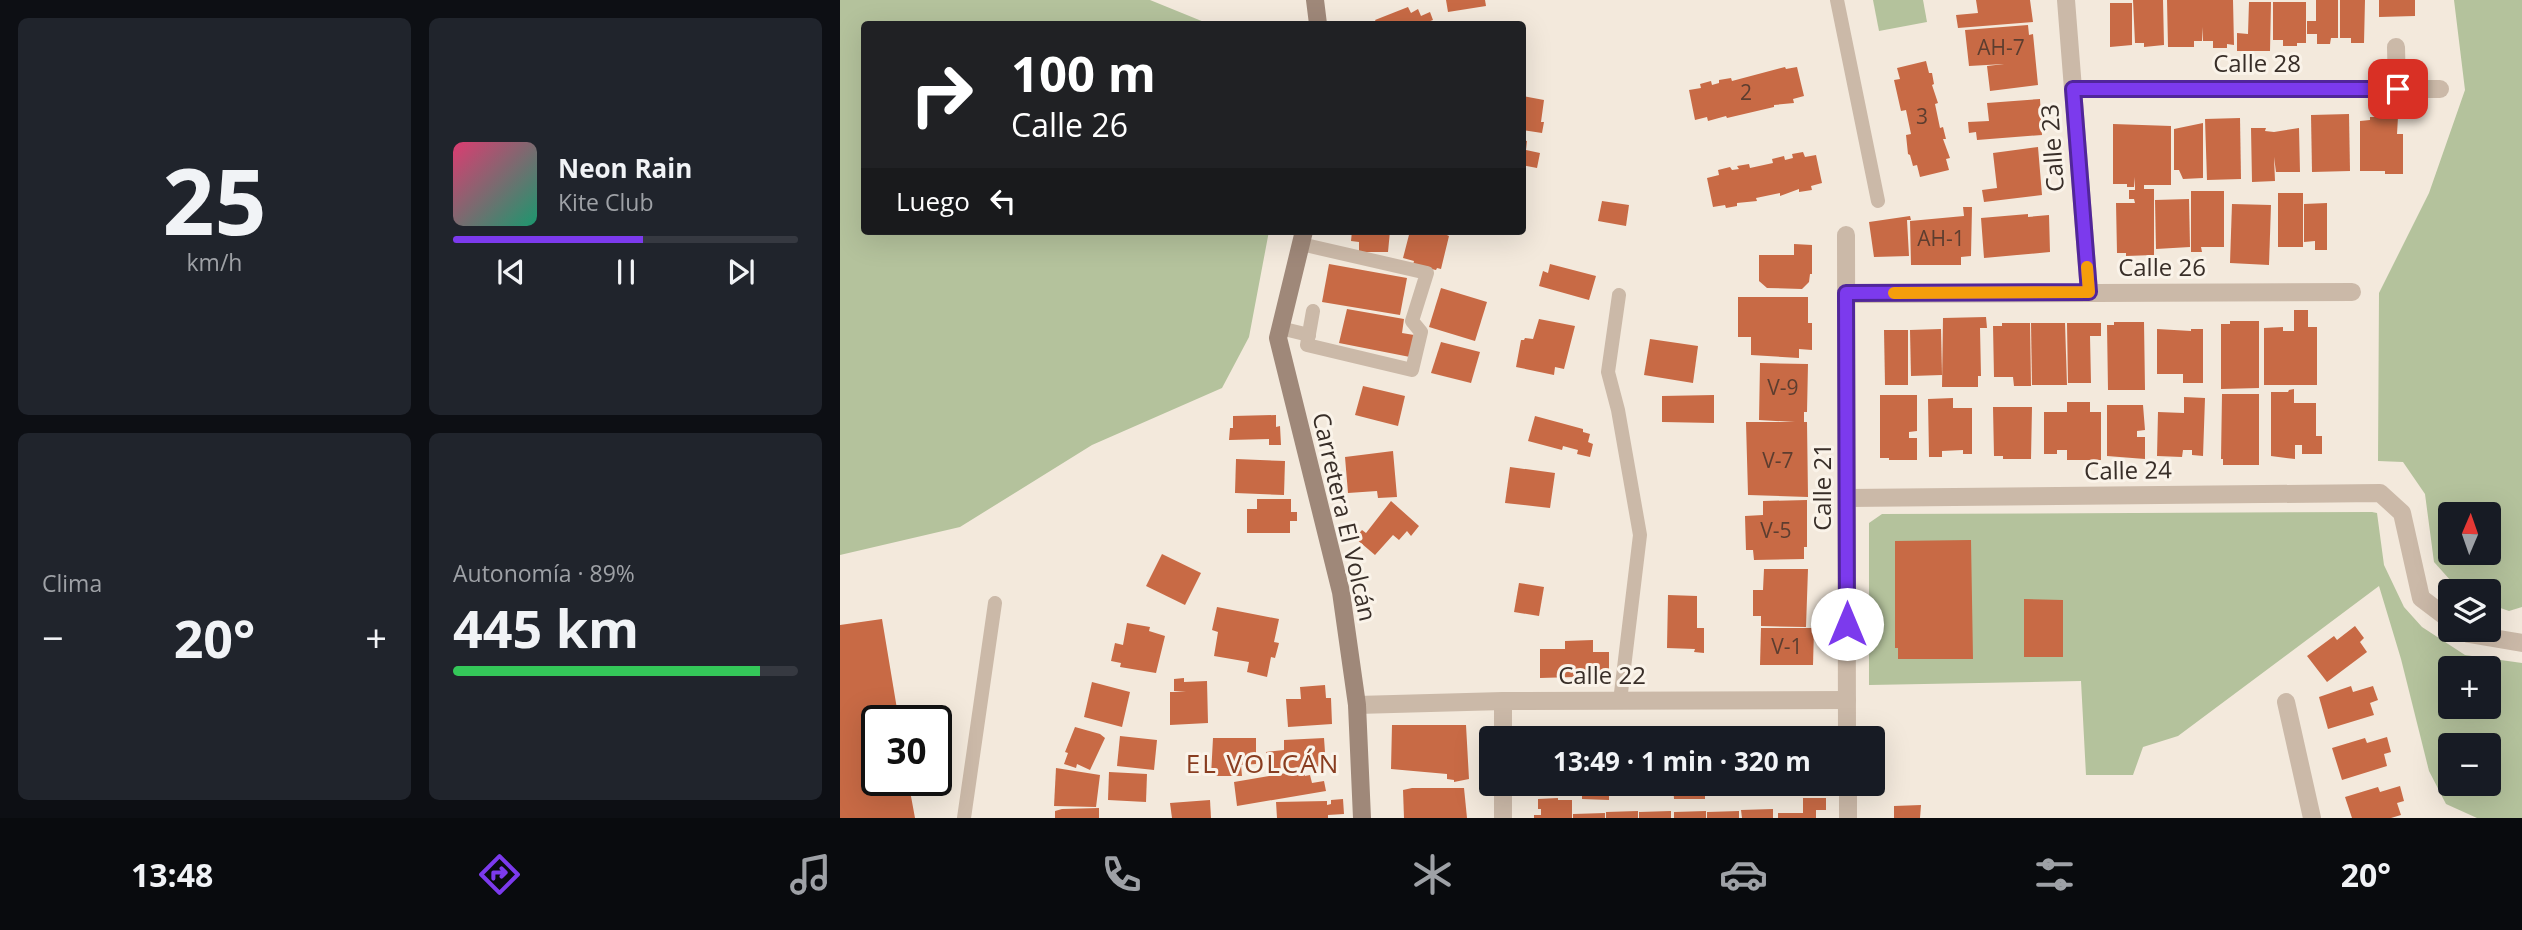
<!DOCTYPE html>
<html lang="es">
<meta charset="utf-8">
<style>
body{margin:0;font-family:"Open Sans",sans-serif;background:#20242c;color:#f1f3f6;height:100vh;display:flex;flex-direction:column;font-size:26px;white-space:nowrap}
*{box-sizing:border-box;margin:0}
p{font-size:23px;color:#9ea1a6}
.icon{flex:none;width:38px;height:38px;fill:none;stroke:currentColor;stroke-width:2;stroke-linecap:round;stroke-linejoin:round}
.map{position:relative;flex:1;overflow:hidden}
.side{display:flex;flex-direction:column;gap:18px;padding:18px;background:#0d0f14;width:840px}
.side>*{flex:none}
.banner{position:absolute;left:21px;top:21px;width:665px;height:214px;border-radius:7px;box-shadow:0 7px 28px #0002;background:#202124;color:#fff;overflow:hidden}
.needle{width:46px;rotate:2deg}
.buttons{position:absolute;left:1598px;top:502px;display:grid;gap:14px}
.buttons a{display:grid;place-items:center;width:63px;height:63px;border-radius:7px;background:#171b24;box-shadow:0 7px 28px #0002;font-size:35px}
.speed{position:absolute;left:21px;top:705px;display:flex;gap:14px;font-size:35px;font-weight:700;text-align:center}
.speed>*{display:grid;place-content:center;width:91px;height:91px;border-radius:50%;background:#171b24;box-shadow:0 7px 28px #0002;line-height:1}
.speed .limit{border:4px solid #111;border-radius:10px;background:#fff;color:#111}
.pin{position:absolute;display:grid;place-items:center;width:60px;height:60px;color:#fff;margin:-30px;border-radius:14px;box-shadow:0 4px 10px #0006}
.me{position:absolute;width:77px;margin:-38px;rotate:0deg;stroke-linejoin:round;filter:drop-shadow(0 0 5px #0008)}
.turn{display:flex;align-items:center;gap:24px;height:147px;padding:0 35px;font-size:32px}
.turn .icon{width:91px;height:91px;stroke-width:2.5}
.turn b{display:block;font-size:49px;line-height:60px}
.then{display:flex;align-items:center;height:66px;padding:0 35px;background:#0003;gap:14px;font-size:26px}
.big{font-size:52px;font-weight:700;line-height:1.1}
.side .tile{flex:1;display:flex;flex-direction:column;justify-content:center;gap:10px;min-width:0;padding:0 24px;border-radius:10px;background:#20242c}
.side .dial{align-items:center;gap:0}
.dial b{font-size:91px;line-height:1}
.song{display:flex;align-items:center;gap:21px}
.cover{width:84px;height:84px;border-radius:10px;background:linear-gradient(135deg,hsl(340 70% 55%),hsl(160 70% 35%))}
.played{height:7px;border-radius:4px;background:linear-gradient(90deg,#7c3aed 55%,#363941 55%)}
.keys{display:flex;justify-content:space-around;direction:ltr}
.heat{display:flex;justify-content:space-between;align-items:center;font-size:38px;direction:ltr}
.charge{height:10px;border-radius:5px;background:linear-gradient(90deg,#34c759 89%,#363941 0)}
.side .tiles{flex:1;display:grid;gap:18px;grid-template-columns:repeat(2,1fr)}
.trip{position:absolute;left:639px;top:726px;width:406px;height:70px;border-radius:7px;background:#171b24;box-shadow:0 7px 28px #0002;font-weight:700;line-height:70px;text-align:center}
.tabs{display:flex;height:112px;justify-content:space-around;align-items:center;background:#090b0e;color:#9ea1a6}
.tabs .icon{width:49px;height:49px}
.tabs .selected{color:#7c3aed}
.tabs b{font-size:32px;color:#f1f3f6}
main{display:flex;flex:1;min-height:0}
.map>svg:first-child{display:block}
.green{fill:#b4c29c;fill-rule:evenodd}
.building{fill:#c86a45}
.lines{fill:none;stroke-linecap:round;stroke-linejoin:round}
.lane{stroke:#cbb9a8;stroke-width:14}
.street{stroke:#cbb9a8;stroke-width:18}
.secondary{stroke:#9f8879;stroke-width:18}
.route-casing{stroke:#51269a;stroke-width:18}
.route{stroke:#7c3aed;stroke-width:12}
.slow{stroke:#f59e0b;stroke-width:12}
.labels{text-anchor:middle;stroke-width:6;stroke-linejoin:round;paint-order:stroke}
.number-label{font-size:21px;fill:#5c3d2f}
.street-label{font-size:24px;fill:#382e28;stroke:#faf3e9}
.neighbourhood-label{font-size:26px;letter-spacing:2px;fill:#883d20;stroke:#faf3e9}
</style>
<main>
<section class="side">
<div class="tiles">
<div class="tile dial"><b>25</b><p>km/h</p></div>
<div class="tile">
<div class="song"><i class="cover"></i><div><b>Neon Rain</b><p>Kite Club</p></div></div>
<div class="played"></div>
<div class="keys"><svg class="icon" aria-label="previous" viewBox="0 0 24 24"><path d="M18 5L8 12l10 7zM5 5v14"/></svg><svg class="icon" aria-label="pause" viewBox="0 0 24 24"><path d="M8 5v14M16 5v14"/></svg><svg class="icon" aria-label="next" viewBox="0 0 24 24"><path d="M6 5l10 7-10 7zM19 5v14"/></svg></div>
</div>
<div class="tile"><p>Clima</p>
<div class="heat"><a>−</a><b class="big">20°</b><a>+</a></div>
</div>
<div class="tile"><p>Autonomía · 89%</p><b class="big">445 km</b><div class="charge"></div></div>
</div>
</section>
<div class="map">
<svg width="1682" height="818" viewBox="0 0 1682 818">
<rect width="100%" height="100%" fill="#f3e9dc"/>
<g class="green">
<polygon points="0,0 310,0 369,24 24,24 24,231 429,231 409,337 382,388 252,445 120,527 0,555"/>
<polygon points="1033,0 1083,0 1087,22 1039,31"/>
<path d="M1614 0H1682V607L1669 611 1649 604 1648 592 1620 591 1594 562 1585 494 1563 462 1538 461 1539 293 1589 193 1625 90ZM1648 514V553H1610V514Z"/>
<path d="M1532 512 1537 513 1544 565 1564 607 1582 627 1625 655 1682 663V818H1637L1606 804 1589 771 1561 659 1539 586 1338 736 1303 747 1293 775H1246L1241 681 1029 685V523L1042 514ZM1610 668H1648V707H1610ZM1610 746H1648V784H1610Z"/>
</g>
<g class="building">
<polygon points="606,0 645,0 646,6 608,12"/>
<polygon points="1136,0 1190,0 1193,22 1118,28 1116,15 1138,13"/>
<polygon points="1293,0 1323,0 1324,45 1304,47 1304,43 1295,43"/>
<polygon points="1327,0 1393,0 1394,45 1387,44 1387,48 1373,48 1373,41 1363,41 1362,27 1362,41 1354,41 1354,47 1328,47"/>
<polygon points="1476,0 1498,0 1498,38 1491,38 1490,44 1477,44 1477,34 1467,34 1467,21 1476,21"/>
<polygon points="1500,0 1525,0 1524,43 1511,43 1511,38 1500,38"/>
<polygon points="1539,0 1575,0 1575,16 1539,17"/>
<polygon points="1409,2 1431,2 1430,51 1397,51 1397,33 1408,34"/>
<polygon points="1433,2 1466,2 1466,43 1457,43 1457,46 1443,46 1443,40 1433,40"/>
<polygon points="1270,3 1292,3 1292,45 1270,47"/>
<polygon points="568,7 571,13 578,9 581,16 590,12 593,20 585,23 586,24 537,24 535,20"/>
<polygon points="1188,25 1189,35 1193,34 1198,85 1150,91 1147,66 1164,64 1129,66 1125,30"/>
<polygon points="1086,61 1089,73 1092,73 1094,84 1092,85 1098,103 1095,104 1100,128 1103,127 1106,139 1103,139 1110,158 1106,159 1109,170 1080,177 1077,165 1073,166 1070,155 1068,154 1066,135 1071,134 1066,110 1061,111 1054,80 1060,79 1057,68"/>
<polygon points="945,67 946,69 957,67 964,96 953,99 954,103 934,105 934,107 887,118 886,116 868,121 867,117 855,120 849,90 861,88 860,84 871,81 872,85 879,83 879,80 891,78 892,81"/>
<polygon points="682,96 704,100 701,122 704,122 702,133 682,130"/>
<polygon points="1200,99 1202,135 1137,140 1136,132 1129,133 1128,122 1149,121 1147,103"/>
<polygon points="1509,114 1510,171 1472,172 1471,115"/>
<polygon points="1530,117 1558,117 1557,134 1563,134 1563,174 1545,174 1545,171 1520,171 1520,121 1530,120"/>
<polygon points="1400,118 1401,179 1367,180 1365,119"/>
<polygon points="1363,123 1363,178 1343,179 1339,170 1334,170 1334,129"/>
<polygon points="1273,124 1331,126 1331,185 1304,185 1304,189 1314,189 1314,255 1286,256 1286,253 1277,253 1276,203 1295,203 1294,199 1289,199 1289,190 1295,190 1295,177 1294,187 1287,187 1287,184 1273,184"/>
<polygon points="1411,128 1426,128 1425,131 1434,132 1459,128 1460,172 1436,172 1434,157 1435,181 1412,182"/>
<polygon points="682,140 687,141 686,150 700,153 697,168 682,165"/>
<polygon points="1198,147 1202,195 1144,202 1142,190 1157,188 1153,153"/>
<polygon points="963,152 965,157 976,155 982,183 971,186 972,190 959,192 959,189 940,196 940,193 916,198 917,201 897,203 897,206 886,208 885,205 873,207 867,178 879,175 878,170 890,167 892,170 899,169 897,166 909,164 910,168 933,163 932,159 944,156 945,160 953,158 952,154"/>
<polygon points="1351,191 1384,191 1384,247 1361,247 1362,252 1351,252"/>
<rect x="1438" y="193" width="25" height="54"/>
<polygon points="1349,199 1350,247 1316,249 1315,200"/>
<polygon points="762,201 789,205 786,226 758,221"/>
<polygon points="1487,203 1487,250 1475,250 1475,241 1464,242 1464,204"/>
<polygon points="1392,204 1431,205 1429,265 1390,263"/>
<polygon points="1123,207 1132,207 1131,256 1121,257 1121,265 1071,265 1070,221 1124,216"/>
<polygon points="1188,214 1188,217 1209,215 1210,252 1144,258 1141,218"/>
<polygon points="1070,216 1071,220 1067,220 1069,256 1034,257 1029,222"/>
<polygon points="512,231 550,231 548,252 519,252 519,242 511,241"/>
<polygon points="570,231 598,231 609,236 601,269 597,268 596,270 573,265 574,261 563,258"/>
<polygon points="954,244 972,245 972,274 970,274 969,282 962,289 927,288 919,281 919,255 954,255"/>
<polygon points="489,264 567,278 560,315 482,302"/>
<polygon points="710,264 756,276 749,300 699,286 703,271 708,273"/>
<polygon points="601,288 647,302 635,341 589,327"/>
<polygon points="898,297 968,297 968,323 972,323 972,350 959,349 959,358 911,355 911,337 898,337"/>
<polygon points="507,309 564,319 562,333 574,335 570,357 499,343"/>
<polygon points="1454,310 1468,310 1468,327 1477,327 1477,385 1424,385 1424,328 1443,327 1443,331 1454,331"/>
<polygon points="1146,317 1147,328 1140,328 1141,376 1138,376 1138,387 1102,387 1103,318"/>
<polygon points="699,319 735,326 724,369 715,367 714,375 676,367 681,340 684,340 685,338 693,339"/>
<polygon points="1390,321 1419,321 1419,388 1381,389 1381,324 1390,324"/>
<polygon points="1274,322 1304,322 1305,390 1268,390 1267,325 1274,325"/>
<polygon points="1162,323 1190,323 1191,386 1174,386 1173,377 1154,377 1153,326 1162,326"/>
<polygon points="1191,323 1225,323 1227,385 1192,385"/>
<polygon points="1227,323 1261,323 1261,336 1250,336 1251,383 1228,383"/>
<polygon points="1101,329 1102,375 1071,376 1070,330"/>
<polygon points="1317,329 1351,331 1351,329 1363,329 1363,383 1343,383 1343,374 1317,374"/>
<polygon points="1044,330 1068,330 1068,385 1045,385"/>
<polygon points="810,339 858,346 853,383 804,375"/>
<polygon points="601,342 640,352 631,383 591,373"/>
<polygon points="920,363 968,364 967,412 964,412 964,422 967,422 968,497 908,495 906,422 955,422 919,420"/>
<polygon points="523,386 565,396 558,426 515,415"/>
<polygon points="1454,389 1454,403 1476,403 1476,436 1482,436 1482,454 1462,454 1462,445 1455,445 1455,459 1431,456 1431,392 1448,392 1449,390"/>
<polygon points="1382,394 1419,394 1419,465 1383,465 1383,459 1381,459"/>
<polygon points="874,395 874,423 822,422 822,396"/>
<polygon points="1040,395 1077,395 1077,431 1069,432 1069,438 1077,438 1077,460 1049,460 1049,458 1040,458"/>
<polygon points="1344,397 1365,398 1363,456 1352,455 1352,450 1343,450 1342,457 1317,456 1318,412 1344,413"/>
<polygon points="1113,398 1113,408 1132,408 1132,454 1123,454 1123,450 1102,451 1102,457 1089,457 1088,399"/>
<polygon points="1227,402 1250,402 1250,412 1261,412 1261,460 1227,460 1227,450 1217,450 1217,454 1204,454 1204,412 1227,412"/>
<polygon points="1267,405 1303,405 1305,430 1297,431 1297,437 1305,437 1305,459 1267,456"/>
<polygon points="1153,407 1192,407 1191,459 1163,459 1163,456 1154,456"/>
<polygon points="436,415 436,427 440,426 441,445 429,445 429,439 389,440 390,428 393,428 393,416"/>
<polygon points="695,416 743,429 743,432 750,434 748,442 753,444 750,457 737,454 738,450 723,446 722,450 688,441"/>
<polygon points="553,451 557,497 538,498 537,491 508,493 505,457"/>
<polygon points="396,459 445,461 444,495 395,493"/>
<polygon points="670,467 715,473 710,508 665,503"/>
<polygon points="417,499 451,499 451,512 457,512 457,521 450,521 450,533 407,533 407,509 417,509"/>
<polygon points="967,500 967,547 964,547 964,559 914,560 913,550 906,550 905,516 923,515 923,501"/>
<polygon points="551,501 579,526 571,536 567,531 559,540 553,535 535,555 515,538 522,530 526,533"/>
<polygon points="1131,540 1133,659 1058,659 1058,648 1055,648 1055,541"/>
<polygon points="322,554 361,573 345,605 306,586"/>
<polygon points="924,569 968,569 966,627 921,626 921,616 913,616 913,590 923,590"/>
<polygon points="679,583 704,587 699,616 674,612"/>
<polygon points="828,595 857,596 857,628 864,628 864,653 854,652 855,649 827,648"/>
<polygon points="1184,599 1223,600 1223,657 1184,657"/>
<polygon points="377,607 439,619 434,642 439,643 435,658 431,657 427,677 407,672 409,662 374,656 378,632 372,630"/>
<polygon points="42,619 59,721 37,721 37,780 68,780 75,818 0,818 0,625"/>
<polygon points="287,623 310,627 309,631 325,636 316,673 280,667 281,663 271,661 275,643 283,645"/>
<polygon points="1515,626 1524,638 1520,642 1527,652 1487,682 1467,656 1494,636 1497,640"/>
<polygon points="921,628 974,628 973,665 920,665"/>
<polygon points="753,640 753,652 769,652 769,676 700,678 700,649 725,649 725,641"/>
<polygon points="344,678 344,682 367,681 368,723 330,725 330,692 346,692 334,691 334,679"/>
<polygon points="252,682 290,692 282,727 244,717"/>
<polygon points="485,685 486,698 491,698 492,724 448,727 446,699 461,699 460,687"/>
<polygon points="1511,686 1513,692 1533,686 1538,700 1530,703 1534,715 1488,729 1479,697"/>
<polygon points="552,725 626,725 629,779 614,782 614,780 607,779 607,774 551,769"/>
<polygon points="235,727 260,734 265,738 250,770 237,764 236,768 224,764 228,753 225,752"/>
<polygon points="731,731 731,738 693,738 693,734 702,734 702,732"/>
<polygon points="975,731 975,738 939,738 938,733"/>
<polygon points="280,736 317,740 314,770 277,766"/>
<polygon points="1547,737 1551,752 1544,754 1547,766 1502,780 1492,748 1525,738 1527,743"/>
<polygon points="373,738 416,738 416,764 401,765 402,776 371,776"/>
<polygon points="484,738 486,766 428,769 426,752 444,750 444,740"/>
<polygon points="216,768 260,775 256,807 214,806"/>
<polygon points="464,770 465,776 470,775 472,783 484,781 486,791 397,806 394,782"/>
<polygon points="269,772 307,774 306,802 268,800"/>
<polygon points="742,784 769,784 769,800 742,799"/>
<polygon points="772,784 801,784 801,790 772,791"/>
<polygon points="803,784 831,784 832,793 803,793"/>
<polygon points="833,784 865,784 865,799 834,799"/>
<polygon points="879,784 895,784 895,792 879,793"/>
<polygon points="1560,786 1564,801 1557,803 1561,815 1551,818 1512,818 1505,797 1538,787 1540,792"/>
<polygon points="572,788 624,788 627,818 564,818 563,790"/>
<polygon points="718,798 718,800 732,800 732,818 694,818 694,815 701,815 701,809 698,809 698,799"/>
<polygon points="963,798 986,798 986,810 976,810 976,818 938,818 938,813 963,813"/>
<polygon points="503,799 504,814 488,815 488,818 437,818 436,802 487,801 487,805 491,804 491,800"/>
<polygon points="370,800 371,818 332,818 330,803"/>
<polygon points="1081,805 1080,818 1054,818 1054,806"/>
<polygon points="259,808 259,818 215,818 215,811 222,809"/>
<polygon points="933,809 933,818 902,818 901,810"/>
<polygon points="798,811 798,818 766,818 766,812"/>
<polygon points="831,811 831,818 799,818 799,812"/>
<polygon points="866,811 866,818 834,818 834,812"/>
<polygon points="899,811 899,818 867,818 867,812"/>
<polygon points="765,813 765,818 733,818 733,814"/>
</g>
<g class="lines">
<g class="lane">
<polyline points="997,0 1038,201"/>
<polyline points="461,244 587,273 572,321 581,332 572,370 467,345 473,311"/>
<polyline points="779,295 768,372 778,410 800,535 780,701"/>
<polyline points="440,328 469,335"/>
<polyline points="124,818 155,603"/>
</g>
<g class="street">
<polyline points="1226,0 1249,292"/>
<polyline points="1556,47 1557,89"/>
<polyline points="1233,89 1600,89"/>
<polyline points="1006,235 1007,738"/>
<polyline points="1006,294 1512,292"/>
<polyline points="1008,498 1540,493 1562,513 1581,598 1610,620"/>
<polyline points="1623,630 1629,634 1682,643"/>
<polyline points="663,701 663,738"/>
<polyline points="1446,702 1472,818"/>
<polyline points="517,705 663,701 1007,700"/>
<polyline points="663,784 663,818"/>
<polyline points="1008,784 1008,818"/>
</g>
<g class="secondary">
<polyline points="475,0 478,24"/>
<polyline points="464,231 438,338 501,592 517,705 522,818"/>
</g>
</g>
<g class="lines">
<defs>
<polyline id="route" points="1007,624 1006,293 1249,292 1233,89 1558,89"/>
</defs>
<use href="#route" class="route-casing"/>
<use href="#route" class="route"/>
<polyline class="slow" points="1054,293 1249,292 1247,267"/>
</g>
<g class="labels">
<g class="number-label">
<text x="1161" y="55">AH-7</text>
<text x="906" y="100">2</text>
<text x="1082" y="124">3</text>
<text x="1101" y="246">AH-1</text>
<text x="943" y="395">V-9</text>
<text x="938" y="468">V-7</text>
<text x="936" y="538">V-5</text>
<text x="947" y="654">V-1</text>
</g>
<g class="street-label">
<text x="1417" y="72">Calle 28</text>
<text transform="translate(1213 148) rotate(-94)" y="8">Calle 23</text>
<text x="1322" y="276">Calle 26</text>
<text transform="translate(1288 471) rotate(-1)" y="8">Calle 24</text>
<text transform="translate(983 487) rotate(-90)" y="8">Calle 21</text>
<text transform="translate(504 517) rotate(77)" y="8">Carretera El Volcán</text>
<text x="762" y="684">Calle 22</text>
</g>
<g class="neighbourhood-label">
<text x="423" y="773">EL VOLCÁN</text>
</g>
</g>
</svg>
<div class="buttons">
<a><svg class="needle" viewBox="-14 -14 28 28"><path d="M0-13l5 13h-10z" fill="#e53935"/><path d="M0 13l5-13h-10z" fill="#9ea1a6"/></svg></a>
<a><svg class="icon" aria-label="layers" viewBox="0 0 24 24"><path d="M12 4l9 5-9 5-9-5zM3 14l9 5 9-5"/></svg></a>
<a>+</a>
<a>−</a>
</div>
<div class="speed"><div class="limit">30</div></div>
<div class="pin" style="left:1558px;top:89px;background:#d93025"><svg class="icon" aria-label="arrive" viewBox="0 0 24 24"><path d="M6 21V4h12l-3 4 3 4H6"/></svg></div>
<svg class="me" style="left:1007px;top:624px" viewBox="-20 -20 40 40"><circle r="19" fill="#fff"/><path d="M0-13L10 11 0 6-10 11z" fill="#7c3aed"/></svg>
<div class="trip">13:49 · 1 min · 320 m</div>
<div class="banner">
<div class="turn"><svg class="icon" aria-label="right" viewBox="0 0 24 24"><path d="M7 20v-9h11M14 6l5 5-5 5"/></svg><div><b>100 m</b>Calle 26</div></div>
<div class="then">Luego<svg class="icon" aria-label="left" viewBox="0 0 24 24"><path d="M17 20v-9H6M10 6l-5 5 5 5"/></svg></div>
</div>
</div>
</main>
<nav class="tabs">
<b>13:48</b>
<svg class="icon selected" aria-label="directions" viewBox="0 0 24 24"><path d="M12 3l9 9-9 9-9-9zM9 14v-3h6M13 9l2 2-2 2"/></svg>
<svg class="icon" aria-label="music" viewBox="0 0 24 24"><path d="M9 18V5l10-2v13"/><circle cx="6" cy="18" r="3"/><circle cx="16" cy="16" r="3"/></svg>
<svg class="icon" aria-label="phone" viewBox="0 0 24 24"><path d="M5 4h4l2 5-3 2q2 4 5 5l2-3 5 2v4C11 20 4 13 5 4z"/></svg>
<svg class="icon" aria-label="climate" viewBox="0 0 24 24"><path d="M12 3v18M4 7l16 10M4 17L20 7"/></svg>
<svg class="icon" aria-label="car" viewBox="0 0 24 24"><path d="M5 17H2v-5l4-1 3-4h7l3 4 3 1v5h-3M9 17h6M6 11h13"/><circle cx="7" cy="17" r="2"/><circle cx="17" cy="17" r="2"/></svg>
<svg class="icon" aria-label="filters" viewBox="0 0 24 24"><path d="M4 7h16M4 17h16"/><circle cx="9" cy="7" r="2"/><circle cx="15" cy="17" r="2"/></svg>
<b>20°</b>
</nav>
